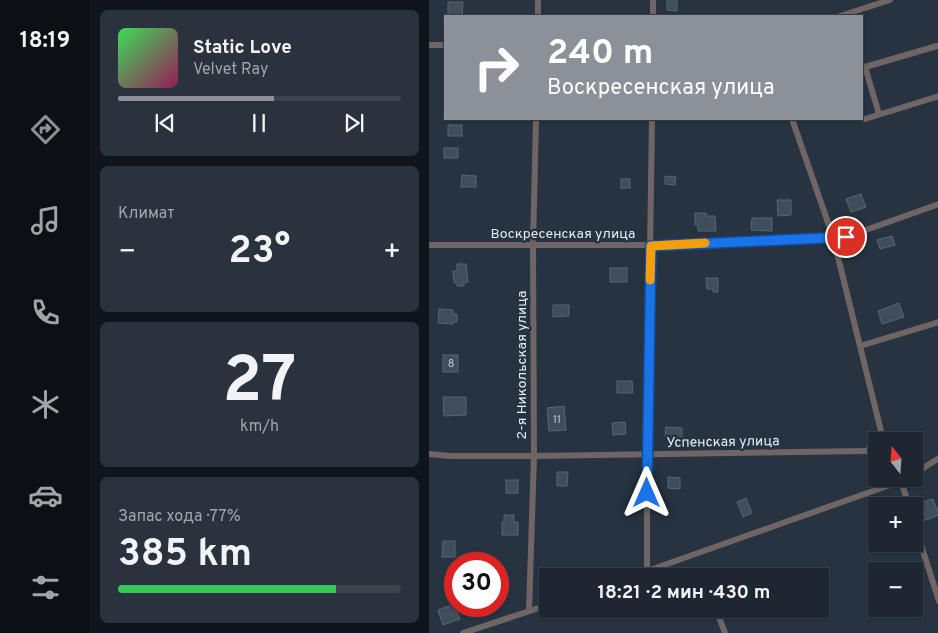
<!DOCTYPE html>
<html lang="ru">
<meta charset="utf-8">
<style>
body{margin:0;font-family:Overpass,sans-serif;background:#2a323d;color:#f1f3f6;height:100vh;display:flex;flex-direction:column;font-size:19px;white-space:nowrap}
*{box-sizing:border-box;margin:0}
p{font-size:16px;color:#a0a5ab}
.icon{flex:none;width:28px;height:28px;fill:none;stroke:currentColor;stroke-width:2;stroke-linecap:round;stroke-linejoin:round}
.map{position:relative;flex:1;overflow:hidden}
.panel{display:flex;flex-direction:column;gap:10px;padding:10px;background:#10151b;width:339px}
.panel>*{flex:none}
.hud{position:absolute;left:15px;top:15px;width:419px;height:105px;border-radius:0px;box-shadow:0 1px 4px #0004,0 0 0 1px #3b434d;background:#8c9099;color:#fff;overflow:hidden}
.needle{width:32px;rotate:343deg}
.tools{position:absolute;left:439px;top:432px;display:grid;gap:10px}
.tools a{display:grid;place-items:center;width:55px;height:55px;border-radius:0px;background:#1d2631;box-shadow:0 1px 4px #0004,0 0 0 1px #3b434d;font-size:25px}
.speed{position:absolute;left:15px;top:552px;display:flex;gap:10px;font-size:25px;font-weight:700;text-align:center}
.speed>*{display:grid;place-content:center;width:65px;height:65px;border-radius:50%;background:#1d2631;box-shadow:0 1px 4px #0004,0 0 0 1px #3b434d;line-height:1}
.speed .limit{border:8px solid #d22;background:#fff;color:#111}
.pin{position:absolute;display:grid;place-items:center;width:42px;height:42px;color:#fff;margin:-21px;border:2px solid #fff;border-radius:50%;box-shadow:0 1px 5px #0007}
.me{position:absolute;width:55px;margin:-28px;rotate:0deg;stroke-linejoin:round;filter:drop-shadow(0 0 4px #0008)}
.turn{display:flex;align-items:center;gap:18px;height:105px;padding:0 20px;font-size:22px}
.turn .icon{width:65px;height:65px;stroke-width:2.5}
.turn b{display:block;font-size:35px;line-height:42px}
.big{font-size:38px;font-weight:700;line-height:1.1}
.panel .card{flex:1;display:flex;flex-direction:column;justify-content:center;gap:8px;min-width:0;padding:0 18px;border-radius:8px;background:#2a323d}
.panel .dial{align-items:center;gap:0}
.dial b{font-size:65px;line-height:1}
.song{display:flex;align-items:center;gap:15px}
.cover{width:60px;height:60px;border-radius:8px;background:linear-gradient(135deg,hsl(130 70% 55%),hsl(330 70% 35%))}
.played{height:5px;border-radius:2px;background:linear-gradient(90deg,#8c9099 55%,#3b434d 55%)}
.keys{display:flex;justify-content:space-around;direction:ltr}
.heat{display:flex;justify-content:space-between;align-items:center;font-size:28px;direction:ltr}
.charge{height:8px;border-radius:4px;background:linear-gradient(90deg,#34c759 77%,#3b434d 0)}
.trip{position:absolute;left:110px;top:568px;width:290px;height:50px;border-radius:0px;background:#1d2631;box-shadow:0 1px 4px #0004,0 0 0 1px #3b434d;font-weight:700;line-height:50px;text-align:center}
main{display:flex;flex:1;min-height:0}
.menu{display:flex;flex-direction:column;width:90px;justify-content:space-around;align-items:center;background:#0c0f14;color:#a0a5ab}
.menu .icon{width:35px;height:35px}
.menu .on{color:#8c9099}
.menu b{font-size:22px;color:#f1f3f6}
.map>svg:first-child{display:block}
.building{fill:#404d5b;stroke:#586574}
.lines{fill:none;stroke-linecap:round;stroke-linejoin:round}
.minor{stroke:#6f6564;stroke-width:6}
.route-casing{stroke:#114b97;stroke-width:12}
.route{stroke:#1a73e8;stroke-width:9}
.slow{stroke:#f59e0b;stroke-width:9}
.labels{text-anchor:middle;stroke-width:5;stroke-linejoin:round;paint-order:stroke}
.number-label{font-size:11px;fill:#bac4ce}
.street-label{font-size:14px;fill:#e3ebf4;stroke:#273341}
</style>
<main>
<nav class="menu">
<b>18:19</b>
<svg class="icon on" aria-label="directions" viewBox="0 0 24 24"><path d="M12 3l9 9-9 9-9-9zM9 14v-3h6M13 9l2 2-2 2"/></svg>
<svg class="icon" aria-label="music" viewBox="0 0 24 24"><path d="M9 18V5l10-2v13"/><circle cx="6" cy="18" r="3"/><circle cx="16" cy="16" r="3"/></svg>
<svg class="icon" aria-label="phone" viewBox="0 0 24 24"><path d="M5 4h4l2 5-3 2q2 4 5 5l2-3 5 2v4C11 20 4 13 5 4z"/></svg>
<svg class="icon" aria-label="climate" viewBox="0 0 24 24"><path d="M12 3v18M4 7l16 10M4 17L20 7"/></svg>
<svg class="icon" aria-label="car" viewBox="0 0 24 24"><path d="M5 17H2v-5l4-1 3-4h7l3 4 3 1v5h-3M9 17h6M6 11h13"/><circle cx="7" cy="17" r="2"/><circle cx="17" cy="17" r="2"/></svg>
<svg class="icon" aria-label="filters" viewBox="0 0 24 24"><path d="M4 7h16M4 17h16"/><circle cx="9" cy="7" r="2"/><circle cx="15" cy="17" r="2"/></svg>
</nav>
<section class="panel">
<div class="card">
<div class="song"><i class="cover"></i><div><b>Static Love</b><p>Velvet Ray</p></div></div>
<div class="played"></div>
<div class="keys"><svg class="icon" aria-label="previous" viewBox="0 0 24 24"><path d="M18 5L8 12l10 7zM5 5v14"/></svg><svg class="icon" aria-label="pause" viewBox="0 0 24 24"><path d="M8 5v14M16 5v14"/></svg><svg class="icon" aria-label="next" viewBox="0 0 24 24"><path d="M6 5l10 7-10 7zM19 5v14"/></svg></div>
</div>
<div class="card"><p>Климат</p>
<div class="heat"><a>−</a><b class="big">23°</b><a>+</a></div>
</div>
<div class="card dial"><b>27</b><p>km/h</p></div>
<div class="card"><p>Запас хода · 77%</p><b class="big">385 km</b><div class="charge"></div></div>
</section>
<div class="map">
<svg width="510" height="633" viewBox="0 0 510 633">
<rect width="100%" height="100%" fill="#273341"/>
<g class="building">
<polygon points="238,0 248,0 248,11 238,10"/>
<polygon points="19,2 34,2 33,16 19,16"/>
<rect x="19" y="125" width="14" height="11"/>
<rect x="15" y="148" width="14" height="10"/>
<polygon points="33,175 47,176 47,187 32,187"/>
<polygon points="236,176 247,177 246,185 236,184"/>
<rect x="192" y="179" width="9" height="9"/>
<polygon points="432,194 437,207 422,212 417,199"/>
<polygon points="348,200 362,200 362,215 349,216"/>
<polygon points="266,213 277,213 278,216 286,216 287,231 269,231 269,225 266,225"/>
<polygon points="323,218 343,218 343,231 322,230"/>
<polygon points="463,236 466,245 451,249 448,240"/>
<polygon points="28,264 37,264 39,282 35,283 35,286 28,286 28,283 25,283 24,271 28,271"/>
<rect x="181" y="268" width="17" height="14"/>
<polygon points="277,278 289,278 289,292 284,292 284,289 278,289"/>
<polygon points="470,303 475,317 453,324 449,311"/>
<polygon points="124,305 140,305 140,316 124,317"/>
<polygon points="10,309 24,310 24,314 28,314 28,322 24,322 24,324 9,323"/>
<rect x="14" y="355" width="15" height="17"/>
<polygon points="188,381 203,381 204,393 188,393"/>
<polygon points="14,397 37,397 37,415 15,416"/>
<polygon points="135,406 137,430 120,431 118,408"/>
<polygon points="196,422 197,434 184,435 183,423"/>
<polygon points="237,427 253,428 253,439 247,441 236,437"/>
<polygon points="128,472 139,472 138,486 128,486"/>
<polygon points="239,477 251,478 251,489 239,488"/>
<rect x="77" y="480" width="12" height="13"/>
<polygon points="317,498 323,513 314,517 308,502"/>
<polygon points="504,499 510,515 494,521 488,504"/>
<polygon points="75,515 85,515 85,522 89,522 89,535 73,535 73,522 75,522"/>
<polygon points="14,541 26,541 26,557 13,557"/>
<polygon points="25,604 31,619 14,625 9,610"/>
</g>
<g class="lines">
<g class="minor">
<polyline points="109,16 109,0"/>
<polyline points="224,16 224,0"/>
<polyline points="411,16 461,0"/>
<polyline points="0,45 16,45"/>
<polyline points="450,114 436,67 508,46"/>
<polyline points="363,119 404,237 452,431 438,451"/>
<polyline points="436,119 510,96"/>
<polyline points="0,245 235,245 417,237 510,204"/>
<polyline points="431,346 510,322"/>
<polyline points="438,451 448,458"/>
<polyline points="0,454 21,456 105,456 438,451"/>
<polyline points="485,474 510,458"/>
<polyline points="472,481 480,506"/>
<polyline points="485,523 510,601"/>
<polyline points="218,571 218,454 223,119"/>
<polyline points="204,576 478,479"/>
<polyline points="287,609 296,633"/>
<polyline points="100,611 105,456 104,246 107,119"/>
<polyline points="34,633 119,605"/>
</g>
</g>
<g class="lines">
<defs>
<polyline id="route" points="218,493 222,246 417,237"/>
</defs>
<use href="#route" class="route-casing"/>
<use href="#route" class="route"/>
<polyline class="slow" points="221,280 222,246 276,243"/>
</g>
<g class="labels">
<g class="number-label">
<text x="22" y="367">8</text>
<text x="128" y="423">11</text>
</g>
<g class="street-label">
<text x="134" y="238">Воскресенская улица</text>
<text transform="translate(92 365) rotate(-90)" y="5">2-я Никольская улица</text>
<text transform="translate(294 441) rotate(-1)" y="5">Успенская улица</text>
</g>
</g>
</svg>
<div class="tools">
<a><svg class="needle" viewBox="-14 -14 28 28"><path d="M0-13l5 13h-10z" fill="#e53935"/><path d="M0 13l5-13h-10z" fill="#a0a5ab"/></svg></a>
<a>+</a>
<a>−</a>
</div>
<div class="speed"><div class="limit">30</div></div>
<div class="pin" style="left:417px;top:237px;background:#d93025"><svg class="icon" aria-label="arrive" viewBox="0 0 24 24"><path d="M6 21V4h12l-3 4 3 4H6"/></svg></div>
<svg class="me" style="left:218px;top:493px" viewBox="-20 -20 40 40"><path d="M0-17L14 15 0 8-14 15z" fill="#1a73e8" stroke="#fff" stroke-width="4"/></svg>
<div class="trip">18:21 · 2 мин · 430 m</div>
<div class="hud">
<div class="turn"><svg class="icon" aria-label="right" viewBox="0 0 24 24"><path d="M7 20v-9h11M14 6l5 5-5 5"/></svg><div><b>240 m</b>Воскресенская улица</div></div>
</div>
</div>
</main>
